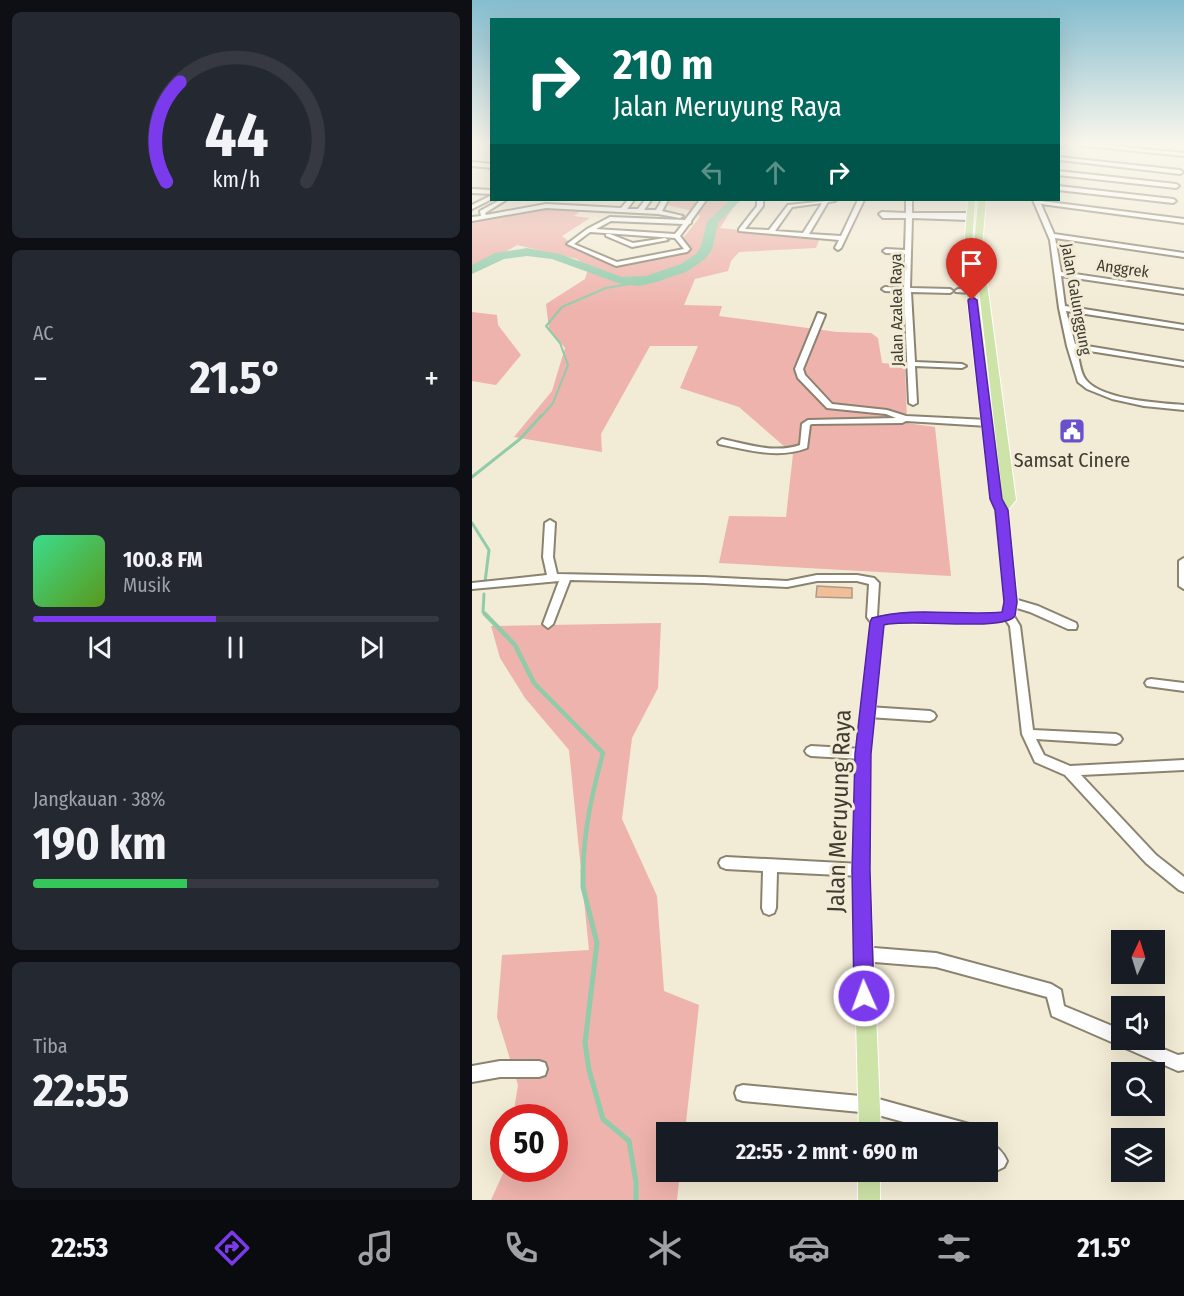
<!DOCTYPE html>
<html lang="id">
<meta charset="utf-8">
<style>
body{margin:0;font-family:"Fira Sans Condensed",sans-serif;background:#242831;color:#f1f3f6;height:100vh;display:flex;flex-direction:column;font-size:22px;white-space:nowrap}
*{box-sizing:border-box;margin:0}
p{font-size:20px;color:#9ea1a6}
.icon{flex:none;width:33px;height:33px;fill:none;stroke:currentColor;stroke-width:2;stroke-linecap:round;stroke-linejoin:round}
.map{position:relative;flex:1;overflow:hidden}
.sheet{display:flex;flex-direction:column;gap:12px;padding:12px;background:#0d0f14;width:472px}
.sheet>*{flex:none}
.banner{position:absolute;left:18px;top:18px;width:570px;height:183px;border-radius:0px;box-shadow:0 6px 24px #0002;background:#00695c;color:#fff;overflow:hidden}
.needle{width:39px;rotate:4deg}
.buttons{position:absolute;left:639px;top:930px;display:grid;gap:12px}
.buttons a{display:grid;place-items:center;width:54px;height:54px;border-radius:0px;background:#171b24;box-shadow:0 6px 24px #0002;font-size:30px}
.speed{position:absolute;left:18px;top:1104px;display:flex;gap:12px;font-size:30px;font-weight:700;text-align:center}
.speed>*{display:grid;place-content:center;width:78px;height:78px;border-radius:50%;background:#171b24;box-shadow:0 6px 24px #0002;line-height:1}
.speed .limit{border:9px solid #d22;background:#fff;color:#111}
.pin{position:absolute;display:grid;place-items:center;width:51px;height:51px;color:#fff;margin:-62px -26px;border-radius:50% 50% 50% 0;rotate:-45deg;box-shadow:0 0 6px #0007}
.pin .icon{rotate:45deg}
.me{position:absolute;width:66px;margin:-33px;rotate:358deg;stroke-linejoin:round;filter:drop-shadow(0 0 4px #0008)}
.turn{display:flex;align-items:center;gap:21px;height:126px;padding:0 24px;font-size:27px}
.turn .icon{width:78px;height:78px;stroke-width:2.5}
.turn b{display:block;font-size:42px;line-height:51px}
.lanes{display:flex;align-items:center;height:57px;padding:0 24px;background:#0003;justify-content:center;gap:30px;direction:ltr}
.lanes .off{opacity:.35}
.big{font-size:45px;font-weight:700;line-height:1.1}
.sheet .tile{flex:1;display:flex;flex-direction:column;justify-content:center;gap:9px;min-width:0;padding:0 21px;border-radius:9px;background:#242831}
.sheet .dial{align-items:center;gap:0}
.dial svg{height:156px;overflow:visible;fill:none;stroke:#363941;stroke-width:7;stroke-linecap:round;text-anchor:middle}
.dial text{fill:#f1f3f6;stroke:none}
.song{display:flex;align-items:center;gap:18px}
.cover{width:72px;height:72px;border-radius:9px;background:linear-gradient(135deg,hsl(150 70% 55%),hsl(90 70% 35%))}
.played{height:6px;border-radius:3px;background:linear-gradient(90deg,#7c3aed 45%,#363941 45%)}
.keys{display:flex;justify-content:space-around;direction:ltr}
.heat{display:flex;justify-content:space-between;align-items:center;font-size:33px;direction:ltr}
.charge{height:9px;border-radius:4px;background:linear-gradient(90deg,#34c759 38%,#363941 0)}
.trip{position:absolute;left:184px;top:1122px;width:342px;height:60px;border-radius:0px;background:#171b24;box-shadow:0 6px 24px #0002;font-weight:700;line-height:60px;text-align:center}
.tabs{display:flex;height:96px;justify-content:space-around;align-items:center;background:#090b0e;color:#9ea1a6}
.tabs .icon{width:42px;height:42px}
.tabs .current{color:#7c3aed}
.tabs b{font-size:27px;color:#f1f3f6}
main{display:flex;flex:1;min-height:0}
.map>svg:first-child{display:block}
.green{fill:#eeb3ac}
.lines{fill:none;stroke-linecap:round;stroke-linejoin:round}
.stream-far3{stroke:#90cbaa;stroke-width:2}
.stream-far2{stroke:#90cbaa;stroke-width:3}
.stream-far1{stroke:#90cbaa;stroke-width:4.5}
.stream{stroke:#90cbaa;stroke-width:5}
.river{fill:#90cbaa;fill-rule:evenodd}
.building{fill:#f0be97;stroke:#ac998b;stroke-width:1.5}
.minor-casing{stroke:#89836f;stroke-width:4}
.major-casing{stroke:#fff;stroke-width:2}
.minor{fill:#fff;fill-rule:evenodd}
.major{fill:#cde3a7;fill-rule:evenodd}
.route{fill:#7c3aed;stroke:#51269a;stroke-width:1.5}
.labels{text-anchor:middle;stroke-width:6;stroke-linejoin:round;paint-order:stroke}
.far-street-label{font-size:16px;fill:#3e3b32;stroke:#f2ebd5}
.poi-label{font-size:20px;fill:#3e3b32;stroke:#f2ebd5}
.near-street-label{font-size:24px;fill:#3e3b32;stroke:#f2ebd5}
</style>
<main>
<section class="sheet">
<div class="tile dial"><svg viewBox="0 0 100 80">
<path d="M14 69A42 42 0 1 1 86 69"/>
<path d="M14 69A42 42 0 0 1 21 18" stroke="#7c3aed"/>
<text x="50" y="56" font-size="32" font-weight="700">44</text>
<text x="50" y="72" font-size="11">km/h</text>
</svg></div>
<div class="tile"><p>AC</p>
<div class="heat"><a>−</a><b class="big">21.5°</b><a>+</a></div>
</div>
<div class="tile">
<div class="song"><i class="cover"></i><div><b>100.8 FM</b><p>Musik</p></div></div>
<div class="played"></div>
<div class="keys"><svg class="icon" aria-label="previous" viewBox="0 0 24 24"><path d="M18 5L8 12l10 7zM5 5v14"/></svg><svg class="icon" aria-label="pause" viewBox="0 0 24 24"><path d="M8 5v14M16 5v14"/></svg><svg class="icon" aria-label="next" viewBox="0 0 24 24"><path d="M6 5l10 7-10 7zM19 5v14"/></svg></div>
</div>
<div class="tile"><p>Jangkauan · 38%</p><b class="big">190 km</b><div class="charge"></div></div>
<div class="tile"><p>Tiba</p><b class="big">22:55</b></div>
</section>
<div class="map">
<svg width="712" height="1200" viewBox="0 0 712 1200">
<rect width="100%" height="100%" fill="#f2ebd5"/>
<g class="green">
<polygon points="198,200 266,200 248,228 348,238 344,248 267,252 259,261 256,271 223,279 212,305 250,306 247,316 365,332 399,333 406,338 410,363 433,365 435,423 463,427 479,576 247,563 257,516 314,517 321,454 267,407 208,388 226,346 178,346 129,434 130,452 42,437 80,391 93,348 77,329 74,304 113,279 116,269 105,259 45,245 0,272 0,220 77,207 113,208 102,216 118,218 90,236 99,243 145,266 218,251 211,238 228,217 225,212 195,205"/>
<polygon points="0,312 25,315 26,325 49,355 24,385 0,381"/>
<polygon points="189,623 186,688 160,738 150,819 185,896 192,991 227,1005 213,1132 195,1132 195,1172 208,1172 205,1200 19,1200 33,1169 82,1168 82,1118 41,1117 46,1085 25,1017 30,955 117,950 97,750 53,698 28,658 19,626"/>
</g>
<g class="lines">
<polyline class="stream-far3" points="69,417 81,403 96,365 88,343 74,326 90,307 134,288 170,282"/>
<g class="stream-far2">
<polyline points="0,477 48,439 70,415"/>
<polyline points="0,523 17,550 13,582"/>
<polyline points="12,594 11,612 14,615"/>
</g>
<path class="stream-far1" d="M13 614 43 645 62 683 131 753C120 794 112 829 111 871"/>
<polyline class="stream" points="111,870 111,887 125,943 113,1043 117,1070 131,1119 157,1141 164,1182 164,1200"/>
<polygon class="river" points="258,200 269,200 246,223 240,250 233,259 214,272 181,283 166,286 149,284 80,259 55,256 32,259 0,274 0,265 23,253 55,248 88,254 150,277 174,276 209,264 224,254 229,246 235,222"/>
</g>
<polygon class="building" points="345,586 380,588 380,598 344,597"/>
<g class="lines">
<defs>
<g id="minor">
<polygon points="591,142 597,142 586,149 586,145"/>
<polygon points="603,142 712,153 712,156 605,145"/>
<polygon points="586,157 708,170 711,172 708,174 588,160"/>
<polygon points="0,162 20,164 20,168 0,166"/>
<polygon points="586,171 704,184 707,186 704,188 586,175"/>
<polygon points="586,186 701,199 704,201 701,203 586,190"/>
<polygon points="0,189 20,190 20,194 0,193"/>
<polygon points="20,195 20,199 0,209 0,205"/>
<polygon points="28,200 34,200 13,213 14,215 74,204 149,208 156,200 162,200 155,209 166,209 173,200 179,200 172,210 184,210 190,200 196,200 190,211 211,216 208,218 186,214 74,208 0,221 0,217 9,216 8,211"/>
<path d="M228 200H234L219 221V223L217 224 208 236 218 249 215 252 144 266 95 244 115 229 138 217 213 220ZM139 221 211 224 203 234 124 229ZM118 232 203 238 212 249 145 262 102 244Z"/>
<path d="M285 200H291V206L273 229 297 230 316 205 364 200 363 201 356 202 337 234 369 236 386 200H392L369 248 366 250 363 248 367 240 267 231V229L285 206ZM350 203 331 233 303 231 320 207Z"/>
<polygon points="434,200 440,200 440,213 497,213 500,215 498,216 500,218 497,220 440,218 438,288 478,289 481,291 478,293 439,292 443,362 490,364 494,366 490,368 443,366 445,403 441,405 437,403 432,292 413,291 410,289 413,287 432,288 433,254 414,253 411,251 414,249 433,250 434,218 411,218 407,214 410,212 434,213"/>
<path d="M561 200 712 219V223L569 204 582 234 712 253V257L583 238 589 272 712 290V294L589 276 593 306 712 325V329L594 311 603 344 712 362V366L605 349C607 358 608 373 614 380 630 400 687 403 712 405V410L672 406 640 399 615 389 606 382 595 346 587 308 578 240Z"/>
<polygon points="134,234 138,234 161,243 193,238 196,240 160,247 134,236"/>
<polygon points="486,289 499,289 502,291 499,293 484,292 483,291"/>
<path d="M346 313 353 315 331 369 333 375 360 404 415 410 434 416 516 420 520 423 516 426 434 421 430 423 340 424 338 425 335 448C306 459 276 450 247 444L246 442 250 439C275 444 303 454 328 445L330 424 336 420 424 418 414 414 355 408 326 378 323 369Z"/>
<polygon points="78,520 83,523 81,557 85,574 232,577 315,581 345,575 385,575 402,578 407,583 405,616 410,622 405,626 401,625 395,617 397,584 385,581 345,581 315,587 232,583 98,580 81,624 76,628 71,624 87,581 0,589 0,583 75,575 71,557 73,523"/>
<polygon points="712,558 712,589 707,586 707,561"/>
<polygon points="539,598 566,606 604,623 605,626 604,629 596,629 558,612 535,605 534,602"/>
<polygon points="536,612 540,613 548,626 561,730 644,734 648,736 650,739 648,742 644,744 564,739 572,755 598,766 712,760 712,770 609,775 684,855 712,877 712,892 707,890 674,863 593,775 563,762 550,734 538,626 531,616"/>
<polygon points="679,679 712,683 712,691 675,686 673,683 675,680"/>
<polygon points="396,707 458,711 462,713 464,716 462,719 458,721 396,717 392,715 390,712 392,709"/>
<polygon points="339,746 391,749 395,750 397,754 395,758 391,759 339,756 335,754 333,751 335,748"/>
<polygon points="254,857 389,864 394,866 396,870 394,874 389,876 305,872 304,908 302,913 297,915 292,913 290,908 291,871 254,869 249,867 247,863 249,859"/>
<polygon points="390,947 464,953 579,984 589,990 592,1006 650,1030 650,1040 670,1040 706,1055 712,1054 712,1070 706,1071 580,1016 575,997 464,967 390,961 385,959 383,954 385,949"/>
<polygon points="28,1061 67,1061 73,1063 75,1069 73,1075 67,1077 28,1077 0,1082 0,1066"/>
<polygon points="271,1085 399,1097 497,1124 503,1126 505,1132 468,1132 399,1113 271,1101 265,1099 263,1093 265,1087"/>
<path d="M516 1142C525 1146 531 1152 535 1161L532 1167 526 1170 516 1163Z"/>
</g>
<g id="major">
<path d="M496 200H503L499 260 531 501 502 246 506 200H514L510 246 544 500 536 510 546 602 543 616C534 628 438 623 418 623L412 625 399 754 398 870 409 1132H387L380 870 383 754 398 622 400 619C441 606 488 616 530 612L532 602 524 510 518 499 491 260Z"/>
<rect x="386" y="1172" width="22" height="28"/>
</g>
</defs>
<use href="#minor" class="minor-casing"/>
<use href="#major" class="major-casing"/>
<use href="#minor" class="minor"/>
<use href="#major" class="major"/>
</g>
<linearGradient id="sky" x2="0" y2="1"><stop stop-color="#85bdcf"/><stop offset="0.46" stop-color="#f9f6ec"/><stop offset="1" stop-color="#f9f6ec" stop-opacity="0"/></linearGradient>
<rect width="712" height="310" fill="url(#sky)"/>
<path class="route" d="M500 297 505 300 530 499 536 510 545 602 543 616C531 632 436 618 412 625L399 754 398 870 402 996 399 1003 392 1006 385 1003 382 996 380 870 383 754 398 622 400 618C441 606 488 616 530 612L532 602 523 510 518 499 496 300Z"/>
<defs>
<symbol id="civic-square" viewBox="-11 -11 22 22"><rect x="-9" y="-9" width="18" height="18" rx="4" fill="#6851ca" stroke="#f2ebd5"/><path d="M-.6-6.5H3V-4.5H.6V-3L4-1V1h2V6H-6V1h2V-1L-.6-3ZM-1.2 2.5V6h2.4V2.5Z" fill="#fff"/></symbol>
</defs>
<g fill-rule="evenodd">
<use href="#civic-square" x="585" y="416" width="30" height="30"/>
</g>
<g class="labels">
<g class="far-street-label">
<text transform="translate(651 268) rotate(8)" y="6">Anggrek</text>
<text transform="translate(605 299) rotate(80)" y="6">Jalan Galunggung</text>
<text transform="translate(424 310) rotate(-91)" y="6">Jalan Azalea Raya</text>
</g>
<g class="poi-label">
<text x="600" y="467">Samsat Cinere</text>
</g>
<g class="near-street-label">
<text transform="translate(367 811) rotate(-88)" y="8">Jalan Meruyung Raya</text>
</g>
</g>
</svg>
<div class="buttons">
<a><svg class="needle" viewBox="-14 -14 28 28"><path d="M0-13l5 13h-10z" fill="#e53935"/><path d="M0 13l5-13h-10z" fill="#9ea1a6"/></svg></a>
<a><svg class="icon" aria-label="sound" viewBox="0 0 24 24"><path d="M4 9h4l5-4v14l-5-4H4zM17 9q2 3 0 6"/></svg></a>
<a><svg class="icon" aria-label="search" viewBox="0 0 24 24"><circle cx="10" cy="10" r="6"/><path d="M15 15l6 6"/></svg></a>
<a><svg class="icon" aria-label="layers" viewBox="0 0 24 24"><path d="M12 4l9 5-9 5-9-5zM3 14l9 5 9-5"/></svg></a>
</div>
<div class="speed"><div class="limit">50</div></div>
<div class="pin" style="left:500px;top:300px;background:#d93025"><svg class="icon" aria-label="arrive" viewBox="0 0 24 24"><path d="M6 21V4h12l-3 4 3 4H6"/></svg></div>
<svg class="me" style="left:392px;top:996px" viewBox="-20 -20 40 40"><circle r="17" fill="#7c3aed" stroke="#fff" stroke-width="3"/><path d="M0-11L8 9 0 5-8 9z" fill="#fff"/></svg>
<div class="trip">22:55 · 2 mnt · 690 m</div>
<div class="banner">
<div class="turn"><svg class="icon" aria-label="right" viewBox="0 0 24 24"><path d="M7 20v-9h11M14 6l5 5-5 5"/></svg><div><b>210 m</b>Jalan Meruyung Raya</div></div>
<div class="lanes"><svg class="icon off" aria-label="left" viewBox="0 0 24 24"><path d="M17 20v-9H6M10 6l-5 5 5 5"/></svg><svg class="icon off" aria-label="ahead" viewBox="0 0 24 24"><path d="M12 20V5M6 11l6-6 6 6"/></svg><svg class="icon" aria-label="right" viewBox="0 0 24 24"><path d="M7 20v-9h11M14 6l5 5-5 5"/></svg></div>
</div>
</div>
</main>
<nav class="tabs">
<b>22:53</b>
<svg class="icon current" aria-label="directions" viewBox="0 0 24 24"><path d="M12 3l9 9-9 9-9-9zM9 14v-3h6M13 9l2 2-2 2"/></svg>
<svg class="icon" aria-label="music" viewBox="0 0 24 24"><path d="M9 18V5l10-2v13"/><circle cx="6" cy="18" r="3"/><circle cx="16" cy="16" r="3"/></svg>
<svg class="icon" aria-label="phone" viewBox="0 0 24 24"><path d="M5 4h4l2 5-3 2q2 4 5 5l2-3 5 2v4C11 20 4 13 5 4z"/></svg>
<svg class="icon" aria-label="climate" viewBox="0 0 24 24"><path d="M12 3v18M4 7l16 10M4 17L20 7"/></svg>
<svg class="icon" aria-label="car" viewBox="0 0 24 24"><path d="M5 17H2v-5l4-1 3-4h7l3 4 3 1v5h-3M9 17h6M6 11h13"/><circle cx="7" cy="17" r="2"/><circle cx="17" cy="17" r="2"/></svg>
<svg class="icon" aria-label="filters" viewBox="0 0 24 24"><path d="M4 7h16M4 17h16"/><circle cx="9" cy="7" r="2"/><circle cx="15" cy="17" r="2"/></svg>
<b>21.5°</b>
</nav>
